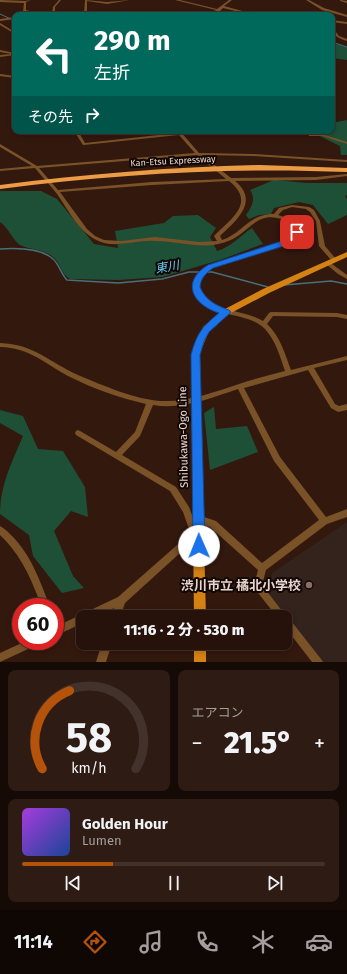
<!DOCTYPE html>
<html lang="ja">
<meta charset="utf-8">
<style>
body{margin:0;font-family:"Fira Sans","Noto Sans JP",sans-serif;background:#2e1b13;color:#f1f3f6;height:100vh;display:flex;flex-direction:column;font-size:15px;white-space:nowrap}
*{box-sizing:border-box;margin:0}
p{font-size:13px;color:#a49e9c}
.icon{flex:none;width:22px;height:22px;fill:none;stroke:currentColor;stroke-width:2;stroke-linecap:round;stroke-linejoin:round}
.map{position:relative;height:662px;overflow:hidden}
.details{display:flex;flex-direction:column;gap:8px;padding:8px;background:#150a06;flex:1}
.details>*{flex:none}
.banner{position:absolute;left:12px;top:12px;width:323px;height:122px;border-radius:8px;box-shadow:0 2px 6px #0003,0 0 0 1px #42322b;background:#00695c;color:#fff;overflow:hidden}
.speed{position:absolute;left:12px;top:598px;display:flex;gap:8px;font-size:20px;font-weight:700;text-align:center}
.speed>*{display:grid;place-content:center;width:52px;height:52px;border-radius:50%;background:#26120a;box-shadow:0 2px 6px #0003,0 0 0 1px #42322b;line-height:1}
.speed .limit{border:6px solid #d22;background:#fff;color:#111}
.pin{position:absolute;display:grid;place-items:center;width:34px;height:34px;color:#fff;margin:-17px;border-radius:8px;box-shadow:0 2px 6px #0006}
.me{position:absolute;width:44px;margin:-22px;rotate:359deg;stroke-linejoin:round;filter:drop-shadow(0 0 3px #0008)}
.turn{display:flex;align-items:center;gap:14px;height:84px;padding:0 16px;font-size:18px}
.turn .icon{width:52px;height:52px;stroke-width:2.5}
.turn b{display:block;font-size:28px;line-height:34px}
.then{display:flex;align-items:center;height:38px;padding:0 16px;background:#0003;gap:8px;font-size:15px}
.big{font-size:30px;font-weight:800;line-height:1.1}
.details .tile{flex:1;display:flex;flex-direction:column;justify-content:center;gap:6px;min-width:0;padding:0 14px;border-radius:8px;background:#2e1b13}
.details .dial{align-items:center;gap:0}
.dial svg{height:104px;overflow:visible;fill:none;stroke:#42322b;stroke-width:7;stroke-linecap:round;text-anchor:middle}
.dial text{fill:#f1f3f6;stroke:none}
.song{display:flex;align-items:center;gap:12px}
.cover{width:48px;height:48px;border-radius:6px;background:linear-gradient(135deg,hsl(280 70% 55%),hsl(220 70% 35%))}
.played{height:4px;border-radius:2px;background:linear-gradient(90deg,#b45309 30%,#42322b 30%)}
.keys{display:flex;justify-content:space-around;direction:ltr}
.heat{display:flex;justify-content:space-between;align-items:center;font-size:22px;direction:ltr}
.details .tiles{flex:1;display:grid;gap:8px;grid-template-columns:1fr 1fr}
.tile:last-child{grid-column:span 2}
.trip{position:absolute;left:76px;top:610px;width:216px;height:40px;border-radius:8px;background:#26120a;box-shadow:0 2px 6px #0003,0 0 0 1px #42322b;font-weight:800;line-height:40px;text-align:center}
.menu{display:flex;height:64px;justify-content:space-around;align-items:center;background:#0f0704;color:#a49e9c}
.menu .icon{width:28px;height:28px}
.menu .selected{color:#b45309}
.menu b{font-size:18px;color:#f1f3f6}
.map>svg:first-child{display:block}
.education{fill:#34221c}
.forest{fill:#1e5037}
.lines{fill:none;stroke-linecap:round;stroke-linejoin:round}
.stream-far1{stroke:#486f7b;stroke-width:1}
.stream{stroke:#486f7b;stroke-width:1.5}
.minor{fill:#7a5228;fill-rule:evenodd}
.major{fill:#d48213;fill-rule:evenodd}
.highway{fill:#eb9c44;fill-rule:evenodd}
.route{fill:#1a73e8;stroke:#114b97}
.education-dot{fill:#8d6e63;stroke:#120704;stroke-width:1.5}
.labels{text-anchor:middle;stroke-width:4;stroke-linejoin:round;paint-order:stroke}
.far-street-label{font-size:9px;fill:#e9d5ce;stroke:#120704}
.street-label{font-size:11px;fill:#e9d5ce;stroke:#120704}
.water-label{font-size:12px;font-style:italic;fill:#67d0fb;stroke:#120704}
.near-poi-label{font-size:13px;font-weight:bold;fill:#e9d5ce;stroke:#120704;text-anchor:end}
</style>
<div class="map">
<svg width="347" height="662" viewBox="0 0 347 662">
<rect width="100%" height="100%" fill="#33180e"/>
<polygon class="education" points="347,522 347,662 314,662 285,617 269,597 272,573"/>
<g class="forest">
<polygon points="332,43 347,47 347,60 332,58"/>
<polygon points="347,120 347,155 341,155 340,146 309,131 332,131 332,123"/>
<path d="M274 180 307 183H347V195L345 196 347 199V215L328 224 313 205 299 202 274 208 271 214 259 215 249 219 246 215C252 207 256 199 250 190Z"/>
<path d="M0 191H41L57 199 94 244 118 248 115 231 164 223 173 216 198 215 216 228 210 237 217 251C231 247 240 236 252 228L263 244 220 260 162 277 118 280 70 279C61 274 60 262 53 257 44 249 30 250 20 245 14 242 8 227 0 222Z"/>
<polygon points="214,407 216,429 247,426 258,452 210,470 204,413"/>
<path d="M0 410 23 416 38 449 63 451 85 487 88 517 71 511 54 531 73 576 84 588 62 593 33 556 29 535 0 514C0 485 12 462 23 436L0 423Z"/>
</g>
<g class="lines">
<g class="stream-far1">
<polyline points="0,14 15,21"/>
<polyline points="332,42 347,47"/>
</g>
<g class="stream">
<path d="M0 249C15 248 41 248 53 259 59 264 61 274 67 280L118 283 162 279 189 272H212L268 287"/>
<polyline points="284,285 331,281 347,284"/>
</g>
<g class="minor">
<polygon points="0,0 25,1 31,0 26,2 26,10 42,15 37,15 23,12 24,3 0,2"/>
<polygon points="59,0 61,0 55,7 55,13 66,12 84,14 85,0 107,2 130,0 107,4 87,1 87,14 88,15 66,14 45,15 52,14 53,7"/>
<polygon points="175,0 180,0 217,9 229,0 232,0 224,6 257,15 252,15 223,8 220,11 213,15 188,14 171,15 188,12 210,14 216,10"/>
<polygon points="306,0 309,0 324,8 347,15 347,17 322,10"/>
<polygon points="340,0 347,1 347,3 340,1"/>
<polygon points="15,17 15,19 0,21 0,19"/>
<polygon points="332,20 347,22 347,24 332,22"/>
<polygon points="0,23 15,32 15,34 0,25"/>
<path d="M332 27 339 36 347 39V41C340 39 332 36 332 27Z"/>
<polygon points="0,50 15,53 15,55 0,57 0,55 11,54 0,52"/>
<polygon points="0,74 15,76 15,78 0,76"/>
<path d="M74 131H78L85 143 177 133 176 131H180L199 153 254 154 347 160V162L254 156 202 155 231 178 316 177 347 174V176L316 180 235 181C260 201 236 221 220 236L222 240C243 233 248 214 274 214L279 208 292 205 309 207 314 210 320 221 325 246 336 259 337 260 336 261H332L319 246 316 221 310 212 306 209 292 207 283 210 278 215 291 219 296 225 298 228 299 233 296 239 280 247 212 268 202 276 198 287C199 290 201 293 202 295 215 312 245 310 263 321L269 313 271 312 337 313 347 315V319L337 317 273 316 267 324C280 336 285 354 291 370L347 356V360L314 368 335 404 339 406 347 404V410L338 412 331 408 308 370 244 388 280 457 326 517 347 509V517L327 524 266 570 262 585 286 616 288 617 321 659 323 662H312L285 627V617H277L255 589 254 586 258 570 210 527 195 522 194 519 195 516 198 515 216 521 262 563 319 520 274 461 238 389C211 398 182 410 153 405L140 436 122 455 176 487 189 507 195 523 202 527 203 530 202 533 125 603 120 617H112L114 608 95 617H83V623L55 636V627L118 597 193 531 189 529 183 512 170 491 76 435 75 433 76 431 78 430 80 431 116 452 135 432 146 404C120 398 94 389 70 377 45 364 31 348 0 347V343C34 344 49 362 78 375 102 385 136 400 162 401 188 402 214 392 239 384 254 379 270 375 285 371 280 357 276 341 265 329 247 311 214 319 198 298 196 295 194 291 192 287L194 280 198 274 208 266 277 245 292 237 294 233C293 227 290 222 284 220 259 210 251 229 233 239 227 242 220 244 213 245 194 247 175 241 155 241 140 240 125 245 110 244 83 241 71 214 57 194 50 185 42 177 35 168L0 171V169L32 166 0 147V144L37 166 195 153 179 135 84 145H83ZM197 155 226 179 152 182 58 190 39 168ZM229 181C257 203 230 219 214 236L217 241 199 242 155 237 122 241 104 240 95 236 87 229 60 192 152 185Z"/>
<polygon points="309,134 322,134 347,142 347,144 322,136 309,136"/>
<polygon points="328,261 347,275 347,279 338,274 326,264 325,263"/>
<path d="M0 526C4 528 7 531 10 534 31 554 40 581 50 607H42C31 579 22 556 0 535Z"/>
<polygon points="26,641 41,641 39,644 0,662 0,653"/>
<polygon points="102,643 112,643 106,662 96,662"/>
</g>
<g class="major">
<polygon points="347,252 347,257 269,293 229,314 209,331 199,355 206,617 194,617 191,355 203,327 223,310 263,289"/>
<rect x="194" y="643" width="12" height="19"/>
</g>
<path class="highway" d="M260 165 347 168V172C230 167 116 174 0 189V185C87 174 173 167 260 165Z"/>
</g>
<path class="route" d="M294 230H299L300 232 297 239 287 245 213 268C205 274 201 278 200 287 205 300 217 306 229 310L231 312 209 332 204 341 200 355 205 546 203 550 199 552 195 550 193 546 191 355C197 333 202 327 219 313 193 305 180 282 208 265L282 241 291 236Z"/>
<circle class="education-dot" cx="309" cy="585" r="4"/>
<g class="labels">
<g class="far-street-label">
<text transform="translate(173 161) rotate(-3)" y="3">Kan-Etsu Expressway</text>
</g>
<g class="street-label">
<text transform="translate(183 437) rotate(-91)" y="4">Shibukawa-Ogo Line</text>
</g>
<g class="water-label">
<text transform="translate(167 267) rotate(-10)" y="4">東川</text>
</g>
<g class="near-poi-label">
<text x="301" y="590">渋川市立 橘北小学校</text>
</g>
</g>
</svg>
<div class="speed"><div class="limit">60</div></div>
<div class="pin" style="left:297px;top:232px;background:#d93025"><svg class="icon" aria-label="arrive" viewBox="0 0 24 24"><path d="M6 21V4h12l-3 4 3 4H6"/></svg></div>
<svg class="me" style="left:199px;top:546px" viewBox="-20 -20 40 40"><circle r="19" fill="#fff"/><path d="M0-13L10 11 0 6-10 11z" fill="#1a73e8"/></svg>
<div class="trip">11:16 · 2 分 · 530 m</div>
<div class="banner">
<div class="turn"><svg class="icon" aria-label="left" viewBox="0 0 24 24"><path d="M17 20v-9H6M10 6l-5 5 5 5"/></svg><div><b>290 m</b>左折</div></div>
<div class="then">その先<svg class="icon" aria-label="right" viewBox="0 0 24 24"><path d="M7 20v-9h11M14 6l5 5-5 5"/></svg></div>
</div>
</div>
<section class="details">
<div class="tiles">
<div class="tile dial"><svg viewBox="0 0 100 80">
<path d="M14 69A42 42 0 1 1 86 69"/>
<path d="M14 69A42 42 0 0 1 35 9" stroke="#b45309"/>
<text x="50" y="56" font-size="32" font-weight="700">58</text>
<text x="50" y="72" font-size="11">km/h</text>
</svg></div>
<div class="tile"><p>エアコン</p>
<div class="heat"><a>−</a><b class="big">21.5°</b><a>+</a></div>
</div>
<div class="tile">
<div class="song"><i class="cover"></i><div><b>Golden Hour</b><p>Lumen</p></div></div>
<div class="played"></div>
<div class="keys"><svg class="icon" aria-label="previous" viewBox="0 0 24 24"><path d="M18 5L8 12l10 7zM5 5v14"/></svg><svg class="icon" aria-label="pause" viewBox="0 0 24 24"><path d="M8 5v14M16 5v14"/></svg><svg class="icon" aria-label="next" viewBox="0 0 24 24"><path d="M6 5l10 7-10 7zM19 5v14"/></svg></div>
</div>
</div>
</section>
<nav class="menu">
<b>11:14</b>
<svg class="icon selected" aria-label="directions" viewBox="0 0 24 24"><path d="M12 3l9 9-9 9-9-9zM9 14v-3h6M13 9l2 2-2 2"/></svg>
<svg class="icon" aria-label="music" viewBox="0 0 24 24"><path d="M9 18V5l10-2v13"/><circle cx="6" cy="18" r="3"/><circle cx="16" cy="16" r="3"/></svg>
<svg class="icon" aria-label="phone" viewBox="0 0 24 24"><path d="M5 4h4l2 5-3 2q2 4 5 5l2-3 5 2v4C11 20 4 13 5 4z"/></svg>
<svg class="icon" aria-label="climate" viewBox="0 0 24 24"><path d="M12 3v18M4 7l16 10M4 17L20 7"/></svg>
<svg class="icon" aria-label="car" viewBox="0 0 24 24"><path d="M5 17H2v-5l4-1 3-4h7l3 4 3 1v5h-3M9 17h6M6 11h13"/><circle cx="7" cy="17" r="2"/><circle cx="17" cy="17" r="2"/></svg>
</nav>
